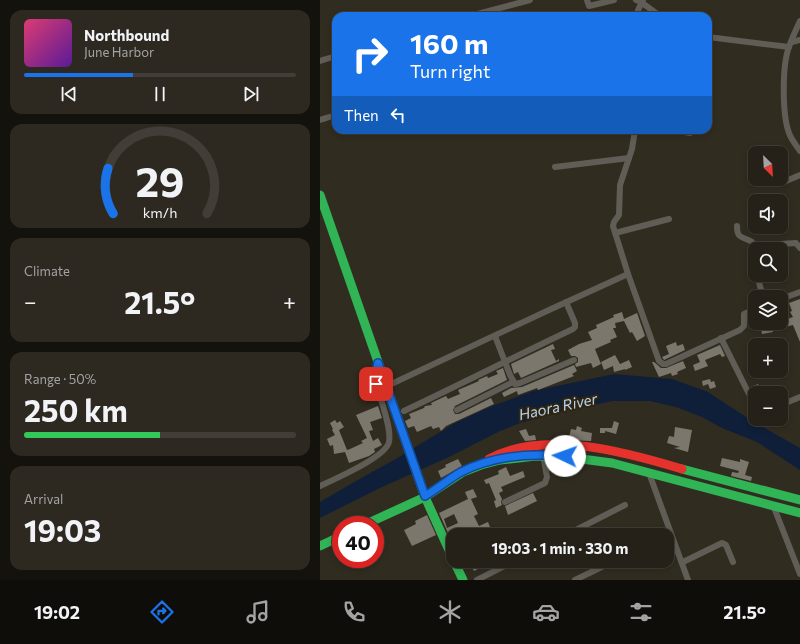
<!DOCTYPE html>
<meta charset="utf-8">
<style>
body{margin:0;font-family:Commissioner,sans-serif;background:#2d2921;color:#f1f3f6;height:100vh;display:flex;flex-direction:column;font-size:15px;white-space:nowrap}
*{box-sizing:border-box;margin:0}
p{font-size:13px;color:#a3a3a2}
.icon{flex:none;width:22px;height:22px;fill:none;stroke:currentColor;stroke-width:2;stroke-linecap:round;stroke-linejoin:round}
.map{position:relative;flex:1;overflow:hidden}
.side{display:flex;flex-direction:column;gap:10px;padding:10px;background:#14120d;width:320px}
.side>*{flex:none}
.banner{position:absolute;left:12px;top:12px;width:380px;height:122px;border-radius:12px;box-shadow:0 2px 6px #0003,0 0 0 1px #423e37;background:#1a73e8;color:#fff;overflow:hidden}
.needle{width:26px;rotate:156deg}
.fabs{position:absolute;left:428px;top:146px;display:grid;gap:8px}
.fabs a{display:grid;place-items:center;width:40px;height:40px;border-radius:8px;background:#252118;box-shadow:0 2px 6px #0003,0 0 0 1px #423e37;font-size:20px}
.speed{position:absolute;left:12px;top:516px;display:flex;gap:8px;font-size:20px;font-weight:700;text-align:center}
.speed>*{display:grid;place-content:center;width:52px;height:52px;border-radius:50%;background:#252118;box-shadow:0 2px 6px #0003,0 0 0 1px #423e37;line-height:1}
.speed .limit{border:6px solid #d22;background:#fff;color:#111}
.pin{position:absolute;display:grid;place-items:center;width:34px;height:34px;color:#fff;margin:-17px;border-radius:8px;box-shadow:0 2px 6px #0006}
.me{position:absolute;width:44px;margin:-22px;rotate:273deg;stroke-linejoin:round;filter:drop-shadow(0 0 3px #0008)}
.turn{display:flex;align-items:center;gap:14px;height:84px;padding:0 12px;font-size:18px}
.turn .icon{width:52px;height:52px;stroke-width:2.5}
.turn b{display:block;font-size:28px;line-height:34px}
.then{display:flex;align-items:center;height:38px;padding:0 12px;background:#0003;gap:8px;font-size:15px}
.big{font-size:30px;font-weight:700;line-height:1.1}
.side .widget{flex:1;display:flex;flex-direction:column;justify-content:center;gap:6px;min-width:0;padding:0 14px;border-radius:12px;background:#2d2921}
.side .dial{align-items:center;gap:0}
.dial svg{height:104px;overflow:visible;fill:none;stroke:#423e37;stroke-width:7;stroke-linecap:round;text-anchor:middle}
.dial text{fill:#f1f3f6;stroke:none}
.song{display:flex;align-items:center;gap:12px}
.cover{width:48px;height:48px;border-radius:6px;background:linear-gradient(135deg,hsl(340 70% 55%),hsl(270 70% 35%))}
.played{height:4px;border-radius:2px;background:linear-gradient(90deg,#1a73e8 40%,#423e37 40%)}
.keys{display:flex;justify-content:space-around;direction:ltr}
.heat{display:flex;justify-content:space-between;align-items:center;font-size:22px;direction:ltr}
.charge{height:6px;border-radius:3px;background:linear-gradient(90deg,#34c759 50%,#423e37 0)}
.trip{position:absolute;left:126px;top:528px;width:228px;height:40px;border-radius:12px;background:#252118;box-shadow:0 2px 6px #0003,0 0 0 1px #423e37;font-weight:700;line-height:40px;text-align:center}
.dock{display:flex;height:64px;justify-content:space-around;align-items:center;background:#0f0d0a;color:#a3a3a2}
.dock .icon{width:28px;height:28px}
.dock .active{color:#1a73e8}
.dock b{font-size:18px;color:#f1f3f6}
main{display:flex;flex:1;min-height:0}
.map>svg:first-child{display:block}
.water{fill:#0f1f39}
.building{fill:#7c776c;fill-rule:evenodd}
.lines{fill:none;stroke-linecap:round;stroke-linejoin:round}
.street{stroke:#605d57;stroke-width:6}
.fast{stroke:#30b455;stroke-width:9}
.jam{stroke:#e5322d;stroke-width:9}
.route-casing{stroke:#114b97;stroke-width:10}
.route{stroke:#1a73e8;stroke-width:7}
.labels{text-anchor:middle;stroke-width:4;stroke-linejoin:round;paint-order:stroke}
.water-label{font-size:15px;font-style:italic;fill:#bad1f5;stroke:#2f260e}
</style>
<main>
<section class="side">
<div class="widget">
<div class="song"><i class="cover"></i><div><b>Northbound</b><p>June Harbor</p></div></div>
<div class="played"></div>
<div class="keys"><svg class="icon" aria-label="previous" viewBox="0 0 24 24"><path d="M18 5L8 12l10 7zM5 5v14"/></svg><svg class="icon" aria-label="pause" viewBox="0 0 24 24"><path d="M8 5v14M16 5v14"/></svg><svg class="icon" aria-label="next" viewBox="0 0 24 24"><path d="M6 5l10 7-10 7zM19 5v14"/></svg></div>
</div>
<div class="widget dial"><svg viewBox="0 0 100 80">
<path d="M14 69A42 42 0 1 1 86 69"/>
<path d="M14 69A42 42 0 0 1 10 34" stroke="#1a73e8"/>
<text x="50" y="56" font-size="32" font-weight="700">29</text>
<text x="50" y="72" font-size="11">km/h</text>
</svg></div>
<div class="widget"><p>Climate</p>
<div class="heat"><a>−</a><b class="big">21.5°</b><a>+</a></div>
</div>
<div class="widget"><p>Range · 50%</p><b class="big">250 km</b><div class="charge"></div></div>
<div class="widget"><p>Arrival</p><b class="big">19:03</b></div>
</section>
<div class="map">
<svg width="480" height="580" viewBox="0 0 480 580">
<rect width="100%" height="100%" fill="#312c20"/>
<polygon class="water" points="294,374 352,379 388,392 429,419 480,448 480,470 437,442 402,428 382,417 356,407 330,401 293,401 248,410 200,423 180,431 129,457 60,488 0,518 0,502 36,481 74,460 135,423 172,406 213,391"/>
<g class="building">
<polygon points="480,299 480,342 473,325 465,327 465,325 453,331 453,332 442,334 440,323 461,323 461,321 473,317 470,312 472,311 469,303"/>
<polygon points="302,312 304,319 317,313 325,336 317,341 312,332 310,333 304,321 295,323 296,328 293,328 297,337 290,340 291,342 275,349 281,364 273,368 271,363 256,367 255,364 258,362 258,358 255,356 251,356 248,350 259,344 272,340 268,332 277,328 276,325 294,317 293,315"/>
<polygon points="356,342 357,346 363,344 365,350 344,360 342,357 349,354 346,346"/>
<polygon points="233,344 235,349 231,350 236,361 239,359 239,361 201,378 198,372 194,374 191,364"/>
<polygon points="400,345 405,356 402,357 400,354 385,360 388,366 375,371 373,365 380,362 377,355"/>
<polygon points="295,355 300,364 309,360 312,367 305,370 305,369 294,372 293,366 284,370 281,362"/>
<polygon points="363,361 366,368 357,372 358,374 352,376 351,373 339,377 332,362 334,362 341,368 346,368"/>
<polygon points="254,365 257,371 252,374 254,376 249,378 218,390 217,388 198,395 197,391 184,397 182,393 191,388 202,387"/>
<polygon points="183,368 187,380 135,406 133,410 135,414 139,414 171,398 174,404 126,426 121,431 119,427 113,429 111,426 97,432 94,426 88,428 85,421 91,418 89,414 104,408 105,406 112,405 111,403 126,396 128,399 140,394 138,390 159,381 158,380 167,376 168,378 178,374 176,371"/>
<polygon points="390,379 391,382 394,381 396,387 390,389 388,384 383,386 382,381"/>
<polygon points="438,384 439,387 444,385 447,393 435,393 435,396 431,387"/>
<polygon points="58,406 62,418 50,422 53,430 49,431 53,441 58,438 62,445 54,449 55,452 49,456 29,463 25,452 14,454 13,445 10,446 7,439 15,435 12,430 13,429 10,423 15,420 17,423 20,421 24,427 19,430 27,450 30,449 43,443 41,441 47,438 36,415"/>
<polygon points="294,421 299,423 296,434 285,431 285,433 280,433 280,428 292,428"/>
<polygon points="257,426 262,428 261,431 272,433 271,441 246,440 246,437 249,437 251,429 256,430"/>
<polygon points="355,427 372,430 368,452 354,448 360,447 347,443 349,436 354,437"/>
<polygon points="206,429 209,436 215,435 216,440 205,441 199,431"/>
<polygon points="402,458 420,462 420,459 429,462 425,475 432,477 431,481 411,476 412,472 418,473 419,471 400,466"/>
<polygon points="138,459 142,466 121,478 118,471 126,467 125,465"/>
<polygon points="186,467 190,476 203,471 205,477 181,487 183,491 179,493 182,499 181,502 182,505 176,508 174,501 176,500 169,483 166,484 164,480 179,474 178,471"/>
<path d="M153 489 157 497 151 499 158 514 154 516 159 526 168 522 170 527 153 535H133V544L119 513 148 499 145 492ZM134 514 138 523 127 528 124 519Z"/>
<polygon points="213,493 217,501 188,515 185,506"/>
<polygon points="107,515 116,535 92,546 84,530 96,524 95,521"/>
<polygon points="141,561 162,561 160,562 162,567 154,571 151,566 145,569"/>
</g>
<g class="lines">
<g class="street">
<polyline points="267,0 269,6 294,0"/>
<polyline points="316,0 321,2 340,16"/>
<polyline points="150,16 210,0"/>
<polyline points="319,16 318,10 323,0"/>
<path d="M480 21C476 30 472 38 469 47 462 65 462 114 469 133 471 139 476 145 480 151"/>
<polyline points="388,37 469,47"/>
<polyline points="472,42 480,40"/>
<polyline points="0,61 16,56"/>
<polyline points="0,120 16,115"/>
<polyline points="315,130 312,149 300,185 299,215 294,222 293,226 308,274 339,361 343,364 346,364 420,330 424,326 424,314 435,309"/>
<polyline points="353,130 370,133"/>
<polyline points="235,167 309,158"/>
<polyline points="434,183 459,184 480,175"/>
<path d="M417 226C417 240 423 236 432 242L435 260"/>
<polyline points="295,233 349,219"/>
<polyline points="433,246 476,243 480,248"/>
<polyline points="437,275 443,297"/>
<polyline points="461,299 480,292"/>
<polyline points="175,336 190,375 195,384 200,383 254,360"/>
<polyline points="401,338 435,406"/>
<polyline points="67,386 229,310 308,274"/>
<polyline points="461,405 480,397"/>
<polyline points="137,410 193,382"/>
<path d="M84 411C141 384 196 356 253 329L255 327V323L246 302"/>
<polyline points="329,473 368,580"/>
<path d="M0 486C15 479 66 457 69 442 71 431 66 417 63 406 58 390 54 381 58 364"/>
<polyline points="185,502 225,483 227,477 223,455"/>
<polyline points="453,505 480,574"/>
<polyline points="246,535 305,505"/>
<polyline points="363,562 402,543 406,545 413,562"/>
<polyline points="157,580 194,561"/>
<polyline points="255,580 294,561"/>
</g>
<g class="fast">
<polyline points="0,195 105,497 133,559"/>
<polyline points="362,469 480,500"/>
<polyline points="44,525 105,497 143,472 161,465 180,460 216,456 254,458 292,463 480,513"/>
<polyline points="0,546 21,536"/>
<polyline points="134,561 143,580"/>
</g>
<path class="jam" d="M169 459C224 429 306 452 362 469"/>
</g>
<g class="lines">
<defs>
<path id="route" d="M56 384V373L58 363 105 496C117 489 129 479 141 472 172 456 211 453 245 456"/>
</defs>
<use href="#route" class="route-casing"/>
<use href="#route" class="route"/>
</g>
<g class="labels">
<g class="water-label">
<text transform="translate(238 407) rotate(-12)" y="5">Haora River</text>
</g>
</g>
</svg>
<div class="fabs">
<a><svg class="needle" viewBox="-14 -14 28 28"><path d="M0-13l5 13h-10z" fill="#e53935"/><path d="M0 13l5-13h-10z" fill="#a3a3a2"/></svg></a>
<a><svg class="icon" aria-label="sound" viewBox="0 0 24 24"><path d="M4 9h4l5-4v14l-5-4H4zM17 9q2 3 0 6"/></svg></a>
<a><svg class="icon" aria-label="search" viewBox="0 0 24 24"><circle cx="10" cy="10" r="6"/><path d="M15 15l6 6"/></svg></a>
<a><svg class="icon" aria-label="layers" viewBox="0 0 24 24"><path d="M12 4l9 5-9 5-9-5zM3 14l9 5 9-5"/></svg></a>
<a>+</a>
<a>−</a>
</div>
<div class="speed"><div class="limit">40</div></div>
<div class="pin" style="left:56px;top:384px;background:#d93025"><svg class="icon" aria-label="arrive" viewBox="0 0 24 24"><path d="M6 21V4h12l-3 4 3 4H6"/></svg></div>
<svg class="me" style="left:245px;top:456px" viewBox="-20 -20 40 40"><circle r="19" fill="#fff"/><path d="M0-13L10 11 0 6-10 11z" fill="#1a73e8"/></svg>
<div class="trip">19:03 · 1 min · 330 m</div>
<div class="banner">
<div class="turn"><svg class="icon" aria-label="right" viewBox="0 0 24 24"><path d="M7 20v-9h11M14 6l5 5-5 5"/></svg><div><b>160 m</b>Turn right</div></div>
<div class="then">Then<svg class="icon" aria-label="left" viewBox="0 0 24 24"><path d="M17 20v-9H6M10 6l-5 5 5 5"/></svg></div>
</div>
</div>
</main>
<nav class="dock">
<b>19:02</b>
<svg class="icon active" aria-label="directions" viewBox="0 0 24 24"><path d="M12 3l9 9-9 9-9-9zM9 14v-3h6M13 9l2 2-2 2"/></svg>
<svg class="icon" aria-label="music" viewBox="0 0 24 24"><path d="M9 18V5l10-2v13"/><circle cx="6" cy="18" r="3"/><circle cx="16" cy="16" r="3"/></svg>
<svg class="icon" aria-label="phone" viewBox="0 0 24 24"><path d="M5 4h4l2 5-3 2q2 4 5 5l2-3 5 2v4C11 20 4 13 5 4z"/></svg>
<svg class="icon" aria-label="climate" viewBox="0 0 24 24"><path d="M12 3v18M4 7l16 10M4 17L20 7"/></svg>
<svg class="icon" aria-label="car" viewBox="0 0 24 24"><path d="M5 17H2v-5l4-1 3-4h7l3 4 3 1v5h-3M9 17h6M6 11h13"/><circle cx="7" cy="17" r="2"/><circle cx="17" cy="17" r="2"/></svg>
<svg class="icon" aria-label="filters" viewBox="0 0 24 24"><path d="M4 7h16M4 17h16"/><circle cx="9" cy="7" r="2"/><circle cx="15" cy="17" r="2"/></svg>
<b>21.5°</b>
</nav>
